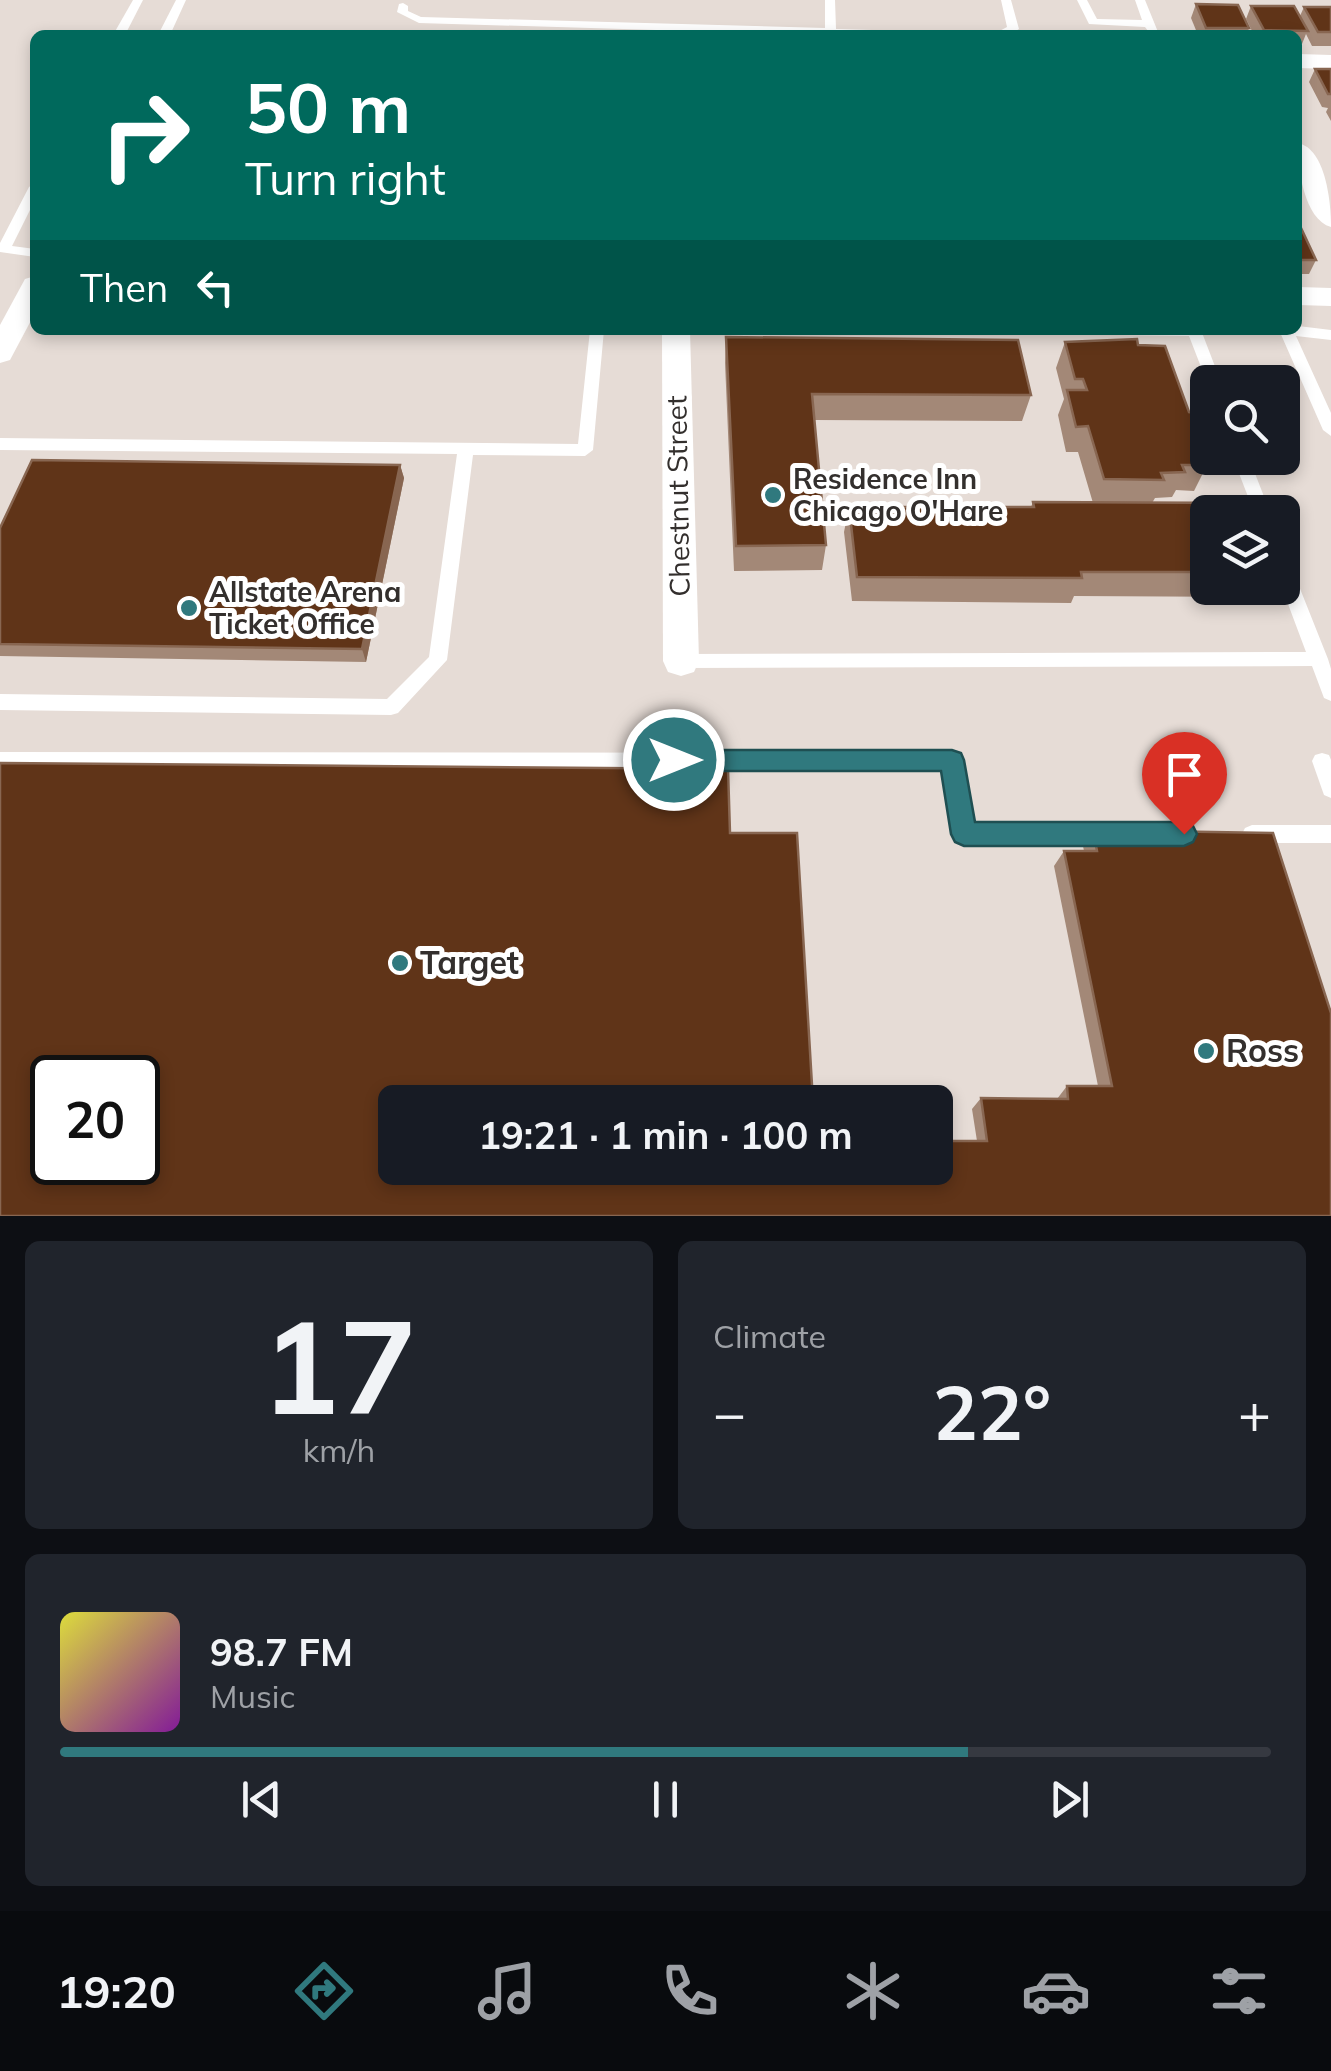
<!DOCTYPE html>
<meta charset="utf-8">
<style>
body{margin:0;font-family:Mulish,sans-serif;background:#20242c;color:#f1f3f6;height:100vh;display:flex;flex-direction:column;font-size:38px;white-space:nowrap}
*{box-sizing:border-box;margin:0}
p{font-size:32px;color:#9ea1a6}
.icon{flex:none;width:55px;height:55px;fill:none;stroke:currentColor;stroke-width:2;stroke-linecap:round;stroke-linejoin:round}
.map{position:relative;height:1216px;overflow:hidden}
.panel{display:flex;flex-direction:column;gap:25px;padding:25px;background:#0d0f14;flex:1}
.panel>*{flex:none}
.top-card{position:absolute;left:30px;top:30px;width:1272px;height:305px;border-radius:15px;box-shadow:0 5px 15px #0003;background:#00695c;color:#fff;overflow:hidden}
.controls{position:absolute;left:1190px;top:365px;display:grid;gap:20px}
.controls a{display:grid;place-items:center;width:110px;height:110px;border-radius:15px;background:#171b24;box-shadow:0 5px 15px #0003;font-size:50px}
.speed{position:absolute;left:30px;top:1055px;display:flex;gap:20px;font-size:50px;font-weight:700;text-align:center}
.speed>*{display:grid;place-content:center;width:130px;height:130px;border-radius:50%;background:#171b24;box-shadow:0 5px 15px #0003;line-height:1}
.speed .limit{border:5px solid #111;border-radius:15px;background:#fff;color:#111}
.pin{position:absolute;display:grid;place-items:center;width:85px;height:85px;color:#fff;margin:-102px -42px;border-radius:50% 50% 50% 0;rotate:-45deg;box-shadow:0 0 10px #0007}
.pin .icon{rotate:45deg}
.me{position:absolute;width:110px;margin:-55px;rotate:90deg;stroke-linejoin:round;filter:drop-shadow(0 0 8px #0008)}
.turn{display:flex;align-items:center;gap:35px;height:210px;padding:0 50px;font-size:45px}
.turn .icon{width:130px;height:130px;stroke-width:2.5}
.turn b{display:block;font-size:70px;line-height:85px}
.then{display:flex;align-items:center;height:95px;padding:0 50px;background:#0003;gap:20px;font-size:38px}
.big{font-size:75px;font-weight:700;line-height:1.1}
.panel .tile{flex:1;display:flex;flex-direction:column;justify-content:center;gap:15px;min-width:0;padding:0 35px;border-radius:15px;background:#20242c}
.panel .dial{align-items:center;gap:0}
.dial b{font-size:130px;line-height:1}
.song{display:flex;align-items:center;gap:30px}
.cover{width:120px;height:120px;border-radius:15px;background:linear-gradient(135deg,hsl(60 70% 55%),hsl(290 70% 35%))}
.played{height:10px;border-radius:5px;background:linear-gradient(90deg,#30797e 75%,#363941 75%)}
.keys{display:flex;justify-content:space-around;direction:ltr}
.heat{display:flex;justify-content:space-between;align-items:center;font-size:55px;direction:ltr}
.panel .tiles{flex:1;display:grid;gap:25px;grid-template-columns:1fr 1fr}
.tile:last-child{grid-column:span 2}
.trip{position:absolute;left:378px;top:1085px;width:575px;height:100px;border-radius:15px;background:#171b24;box-shadow:0 5px 15px #0003;font-weight:700;line-height:100px;text-align:center}
.menu{display:flex;height:160px;justify-content:space-around;align-items:center;background:#090b0e;color:#9ea1a6}
.menu .icon{width:70px;height:70px}
.menu .on{color:#30797e}
.menu b{font-size:45px;color:#f1f3f6}
.map>svg:first-child{display:block}
.lines{fill:none;stroke-linecap:round;stroke-linejoin:round}
.lane{fill:#fff;fill-rule:evenodd}
.street{fill:#fff;fill-rule:evenodd}
.wall{fill:#a38877}
.shaded-wall{fill:#886651}
.building{fill:#603418;stroke:#886651;stroke-width:2.5;fill-rule:evenodd}
.route{fill:#30797e;stroke:#1f4f52;stroke-width:2.5}
.poi-dot{fill:#30797e;stroke:#fff;stroke-width:4}
.labels{text-anchor:middle;stroke-width:10;stroke-linejoin:round;paint-order:stroke}
.poi-label{font-size:28px;font-weight:bold;fill:#332f2d;stroke:#fff;text-anchor:start}
.street-label{font-size:28px;fill:#332f2d;stroke:#fff}
.near-poi-label{font-size:32px;font-weight:bold;fill:#332f2d;stroke:#fff;text-anchor:start}
</style>
<div class="map">
<svg width="1331" height="1216" viewBox="0 0 1331 1216">
<rect width="100%" height="100%" fill="#e6dcd6"/>
<g class="lines">
<g class="lane">
<polygon points="133,0 143,0 125,35 113,35"/>
<polygon points="176,0 186,0 170,35 158,35"/>
<polygon points="825,0 835,0 836,29 945,32 951,35 827,35 419,23 397,12 399,4 403,3 408,6 408,11 421,17 825,28"/>
<polygon points="1001,0 1011,0 1019,29 1008,35 992,35 1007,27"/>
<polygon points="1077,0 1087,0 1097,19 1142,20 1135,0 1145,0 1158,32 1151,35 1145,27 1089,24"/>
<polygon points="35,183 35,200 12,246 35,249 35,257 0,252 0,243 29,187"/>
<polygon points="1298,326 1331,330 1331,340 1296,336 1331,413 1331,436 1323,430 1279,330 1298,330"/>
<polygon points="590,330 604,330 593,450 585,456 473,455 447,660 398,713 391,715 0,710 0,694 387,699 429,657 457,454 0,450 0,438 578,444"/>
<polygon points="1108,330 1201,330 1221,382 1208,382 1208,385 1189,336 1115,335"/>
<polygon points="1233,458 1249,458 1270,512 1254,512"/>
<polygon points="1282,560 1291,566 1328,659 1331,669 1331,701 1324,698 1312,666 681,668 675,666 672,661 675,656 681,654 1306,652 1282,588"/>
<polygon points="0,752 952,753 959,755 962,761 972,825 1111,825 1118,828 1121,834 1118,840 1111,843 964,843 957,840 954,834 944,769 0,768"/>
<polygon points="1322,753 1329,755 1331,760 1331,798 1324,795 1312,761 1315,755"/>
<polygon points="1252,825 1331,825 1331,843 1252,843 1245,840 1242,834 1245,828"/>
</g>
<g class="street">
<polygon points="1298,54 1331,55 1331,69 1298,68"/>
<path d="M1298 143C1326 149 1331 203 1331 227 1304 220 1297 166 1298 143Z"/>
<polygon points="35,276 35,313 10,360 0,363 0,325 25,279"/>
<polygon points="1298,287 1331,288 1331,306 1298,305"/>
<polygon points="662,330 690,330 699,661 694,672 681,676 668,672 663,661"/>
</g>
</g>
<g class="wall">
<polygon points="1196,4 1249,28 1247,35 1198,35 1191,18"/>
<polygon points="1251,6 1300,16 1304,7 1331,7 1331,46 1312,46 1306,34 1302,44 1298,44 1298,35 1254,35 1246,19"/>
<polygon points="1315,69 1331,69 1331,121 1326,112 1328,108 1322,107 1309,82"/>
<polygon points="1298,227 1316,260 1309,274 1298,274"/>
<polygon points="726,337 1031,395 1022,421 814,420 826,545 822,570 734,571 725,363"/>
<polygon points="1065,342 1138,345 1200,427 1196,435 1207,465 1194,491 1176,490 1172,497 1155,498 1152,503 1208,512 1208,588 1263,588 1257,597 1074,596 1071,603 852,601 844,532 849,507 1031,507 1033,502 1093,503 1078,452 1066,452 1058,415 1064,399 1056,368"/>
<polygon points="400,465 404,478 366,662 0,656 0,528"/>
<polygon points="1093,830 1330,1009 1331,1008 1331,1216 395,1102 935,1168 977,1141 972,1109 981,1098 1057,1099 1067,1086 1098,1086 1054,866 1064,851 1084,851 1083,846"/>
</g>
<polygon class="shaded-wall" points="400,465 404,478 366,662 362,649"/>
<g class="building">
<polygon points="1196,4 1238,5 1249,28 1206,28"/>
<polygon points="1251,6 1294,6 1308,31 1264,30"/>
<polygon points="1304,7 1331,7 1331,32 1318,32"/>
<polygon points="1315,69 1331,69 1331,94 1328,94"/>
<polygon points="1298,227 1301,228 1316,260 1298,260"/>
<polygon points="726,337 1018,340 1031,395 812,394 826,545 736,546"/>
<polygon points="1137,339 1138,345 1165,346 1189,412 1196,413 1200,427 1193,427 1207,465 1182,465 1185,472 1161,473 1164,480 1104,479 1088,426 1076,427 1067,390 1087,390 1083,379 1075,379 1065,342"/>
<polygon points="32,460 400,465 362,649 0,644 0,528"/>
<polygon points="1033,502 1247,503 1251,512 1208,512 1208,572 1081,572 1082,578 857,577 849,507 1034,507"/>
<path d="M0 763 728 769 730 833H797L813 1102H395V1168H935V1141H987L981 1098 1068 1099 1067 1086H1112L1064 851H1097L1093 830 1273 833 1331 1013V1216H0ZM52 1078H138V1162H52Z"/>
</g>
<polygon class="route" points="674,750 952,750 961,753 964,760 975,822 1184,822 1193,826 1197,834 1193,842 1184,846 964,846 955,842 951,834 941,771 674,771 665,768 662,760 665,753"/>
<g class="poi-dot">
<circle cx="773" cy="495" r="10"/>
<circle cx="189" cy="608" r="10"/>
<circle cx="400" cy="963" r="10"/>
<circle cx="1206" cy="1051" r="10"/>
</g>
<g class="labels">
<g class="poi-label">
<text x="793" y="489">Residence Inn<tspan x="793" dy="32">Chicago O'Hare</tspan></text>
<text x="209" y="602">Allstate Arena<tspan x="209" dy="32">Ticket Office</tspan></text>
</g>
<g class="street-label">
<text transform="translate(678 496) rotate(-91)" y="10">Chestnut Street</text>
</g>
<g class="near-poi-label">
<text x="420" y="974">Target</text>
<text x="1226" y="1062">Ross</text>
</g>
</g>
</svg>
<div class="controls">
<a><svg class="icon" aria-label="search" viewBox="0 0 24 24"><circle cx="10" cy="10" r="6"/><path d="M15 15l6 6"/></svg></a>
<a><svg class="icon" aria-label="layers" viewBox="0 0 24 24"><path d="M12 4l9 5-9 5-9-5zM3 14l9 5 9-5"/></svg></a>
</div>
<div class="speed"><div class="limit">20</div></div>
<div class="pin" style="left:1184px;top:834px;background:#d93025"><svg class="icon" aria-label="arrive" viewBox="0 0 24 24"><path d="M6 21V4h12l-3 4 3 4H6"/></svg></div>
<svg class="me" style="left:674px;top:760px" viewBox="-20 -20 40 40"><circle r="17" fill="#30797e" stroke="#fff" stroke-width="3"/><path d="M0-11L8 9 0 5-8 9z" fill="#fff"/></svg>
<div class="trip">19:21 · 1 min · 100 m</div>
<div class="top-card">
<div class="turn"><svg class="icon" aria-label="right" viewBox="0 0 24 24"><path d="M7 20v-9h11M14 6l5 5-5 5"/></svg><div><b>50 m</b>Turn right</div></div>
<div class="then">Then<svg class="icon" aria-label="left" viewBox="0 0 24 24"><path d="M17 20v-9H6M10 6l-5 5 5 5"/></svg></div>
</div>
</div>
<section class="panel">
<div class="tiles">
<div class="tile dial"><b>17</b><p>km/h</p></div>
<div class="tile"><p>Climate</p>
<div class="heat"><a>−</a><b class="big">22°</b><a>+</a></div>
</div>
<div class="tile">
<div class="song"><i class="cover"></i><div><b>98.7 FM</b><p>Music</p></div></div>
<div class="played"></div>
<div class="keys"><svg class="icon" aria-label="previous" viewBox="0 0 24 24"><path d="M18 5L8 12l10 7zM5 5v14"/></svg><svg class="icon" aria-label="pause" viewBox="0 0 24 24"><path d="M8 5v14M16 5v14"/></svg><svg class="icon" aria-label="next" viewBox="0 0 24 24"><path d="M6 5l10 7-10 7zM19 5v14"/></svg></div>
</div>
</div>
</section>
<nav class="menu">
<b>19:20</b>
<svg class="icon on" aria-label="directions" viewBox="0 0 24 24"><path d="M12 3l9 9-9 9-9-9zM9 14v-3h6M13 9l2 2-2 2"/></svg>
<svg class="icon" aria-label="music" viewBox="0 0 24 24"><path d="M9 18V5l10-2v13"/><circle cx="6" cy="18" r="3"/><circle cx="16" cy="16" r="3"/></svg>
<svg class="icon" aria-label="phone" viewBox="0 0 24 24"><path d="M5 4h4l2 5-3 2q2 4 5 5l2-3 5 2v4C11 20 4 13 5 4z"/></svg>
<svg class="icon" aria-label="climate" viewBox="0 0 24 24"><path d="M12 3v18M4 7l16 10M4 17L20 7"/></svg>
<svg class="icon" aria-label="car" viewBox="0 0 24 24"><path d="M5 17H2v-5l4-1 3-4h7l3 4 3 1v5h-3M9 17h6M6 11h13"/><circle cx="7" cy="17" r="2"/><circle cx="17" cy="17" r="2"/></svg>
<svg class="icon" aria-label="filters" viewBox="0 0 24 24"><path d="M4 7h16M4 17h16"/><circle cx="9" cy="7" r="2"/><circle cx="15" cy="17" r="2"/></svg>
</nav>
